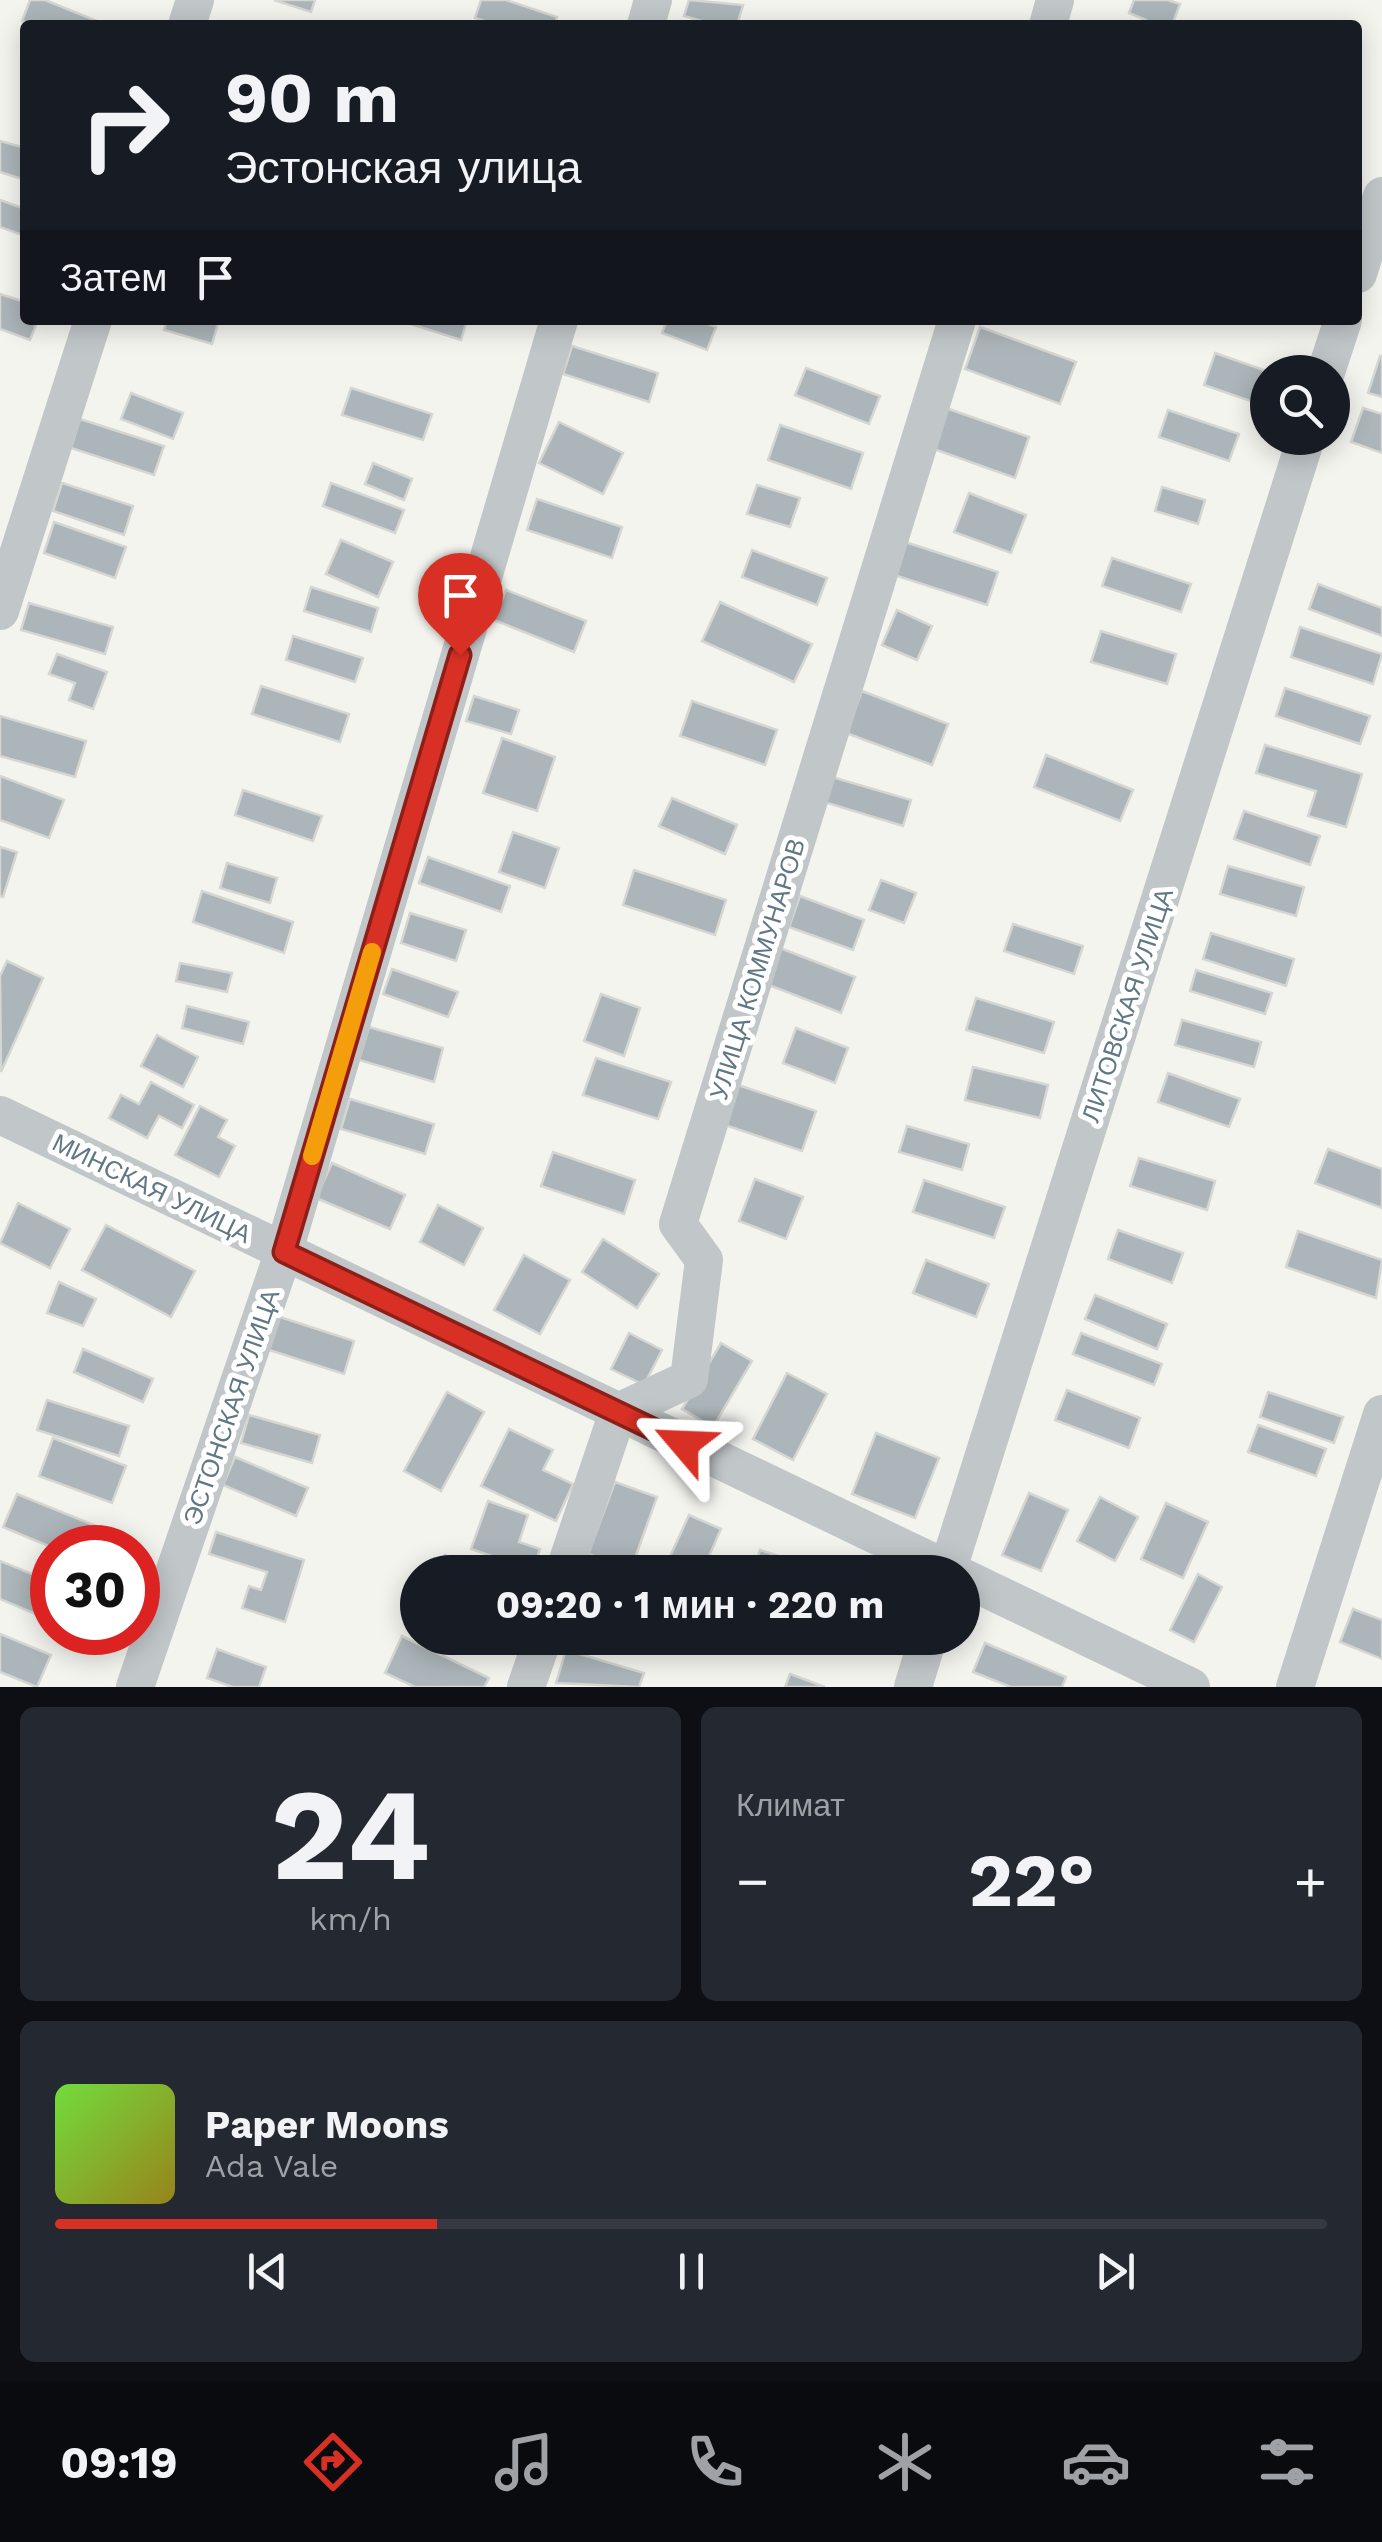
<!DOCTYPE html>
<html lang="ru">
<meta charset="utf-8">
<style>
body{margin:0;font-family:"Work Sans",sans-serif;background:#242831;color:#f1f3f6;height:100vh;display:flex;flex-direction:column;font-size:38px;white-space:nowrap}
*{box-sizing:border-box;margin:0}
p{font-size:32px;color:#9ea1a6}
.icon{flex:none;width:55px;height:55px;fill:none;stroke:currentColor;stroke-width:2;stroke-linecap:round;stroke-linejoin:round}
.map{position:relative;height:1687px;overflow:hidden}
.drawer{display:flex;flex-direction:column;gap:20px;padding:20px;background:#0d0f14;flex:1}
.drawer>*{flex:none}
.banner{position:absolute;left:20px;top:20px;width:1342px;height:305px;border-radius:10px;box-shadow:0 5px 25px #0003;background:#171b24;color:#f1f3f6;overflow:hidden}
.controls{position:absolute;left:1250px;top:355px;display:grid;gap:20px}
.controls a{display:grid;place-items:center;width:100px;height:100px;border-radius:50%;background:#171b24;box-shadow:0 5px 25px #0003;font-size:50px}
.speed{position:absolute;left:30px;top:1525px;display:flex;gap:20px;font-size:50px;font-weight:700;text-align:center}
.speed>*{display:grid;place-content:center;width:130px;height:130px;border-radius:50%;background:#171b24;box-shadow:0 5px 25px #0003;line-height:1}
.speed .limit{border:15px solid #d22;background:#fff;color:#111}
.pin{position:absolute;display:grid;place-items:center;width:85px;height:85px;color:#fff;margin:-102px -42px;border-radius:50% 50% 50% 0;rotate:-45deg;box-shadow:0 0 10px #0007}
.pin .icon{rotate:45deg}
.me{position:absolute;width:110px;margin:-55px;rotate:296deg;stroke-linejoin:round;filter:drop-shadow(0 0 8px #0008)}
.turn{display:flex;align-items:center;gap:35px;height:210px;padding:0 40px;font-size:45px}
.turn .icon{width:130px;height:130px;stroke-width:2.5}
.turn b{display:block;font-size:70px;line-height:85px}
.then{display:flex;align-items:center;height:95px;padding:0 40px;background:#0003;gap:20px;font-size:38px}
.big{font-size:75px;font-weight:700;line-height:1.1}
.drawer .widget{flex:1;display:flex;flex-direction:column;justify-content:center;gap:15px;min-width:0;padding:0 35px;border-radius:15px;background:#242831}
.drawer .dial{align-items:center;gap:0}
.dial b{font-size:130px;line-height:1}
.song{display:flex;align-items:center;gap:30px}
.cover{width:120px;height:120px;border-radius:15px;background:linear-gradient(135deg,hsl(100 70% 55%),hsl(50 70% 35%))}
.played{height:10px;border-radius:5px;background:linear-gradient(90deg,#d93025 30%,#363941 30%)}
.keys{display:flex;justify-content:space-around;direction:ltr}
.heat{display:flex;justify-content:space-between;align-items:center;font-size:55px;direction:ltr}
.drawer .tiles{flex:1;display:grid;gap:20px;grid-template-columns:1fr 1fr}
.widget:last-child{grid-column:span 2}
.trip{position:absolute;left:400px;top:1555px;width:580px;height:100px;border-radius:50px;background:#171b24;box-shadow:0 5px 25px #0003;font-weight:700;line-height:100px;text-align:center}
.menu{display:flex;height:160px;justify-content:space-around;align-items:center;background:#090b0e;color:#9ea1a6}
.menu .icon{width:70px;height:70px}
.menu .on{color:#d93025}
.menu b{font-size:45px;color:#f1f3f6}
.map>svg:first-child{display:block}
.building{fill:#acb5b9;stroke:#d5d5d2;stroke-width:2.5}
.lines{fill:none;stroke-linecap:round;stroke-linejoin:round}
.minor{stroke:#c1c6c9;stroke-width:38}
.route-casing{stroke:#8d1f18;stroke-width:25}
.route{stroke:#d93025;stroke-width:18}
.slow{stroke:#f59e0b;stroke-width:18}
.labels{text-anchor:middle;stroke-width:10;stroke-linejoin:round;paint-order:stroke}
.street-label{font-size:25px;fill:#607784;stroke:#fff}
</style>
<div class="map">
<svg width="1382" height="1687" viewBox="0 0 1382 1687">
<rect width="100%" height="100%" fill="#f4f4ef"/>
<g class="building">
<polygon points="30,0 45,0 97,21 96,25 33,25 22,21"/>
<polygon points="274,0 315,0 311,12"/>
<polygon points="481,0 506,0 557,17 555,25 497,25 475,18"/>
<polygon points="689,0 743,5 737,25 716,25 684,16"/>
<polygon points="1134,0 1168,0 1180,4 1172,25 1144,25 1146,20 1129,13"/>
<polygon points="0,141 25,148 25,180 0,172"/>
<polygon points="0,200 25,209 25,236 0,227"/>
<polygon points="0,294 25,302 25,320 38,320 30,340 0,329"/>
<polygon points="167,320 219,320 212,344 164,330"/>
<polygon points="398,320 467,320 461,340"/>
<polygon points="667,320 698,320 716,327 707,350 662,333"/>
<polygon points="980,327 1076,362 1060,404 965,369"/>
<polygon points="572,346 658,373 649,402 563,374"/>
<polygon points="1215,353 1264,370 1253,402 1204,385"/>
<polygon points="1380,356 1382,357 1382,397 1368,393"/>
<polygon points="806,368 880,396 869,424 795,395"/>
<polygon points="351,388 432,414 423,440 342,415"/>
<polygon points="131,393 183,413 173,439 121,419"/>
<polygon points="946,408 1029,437 1015,478 931,448"/>
<polygon points="1363,408 1382,414 1382,453 1351,442"/>
<polygon points="1168,410 1239,434 1229,461 1159,437"/>
<polygon points="80,419 164,446 154,475 71,448"/>
<polygon points="559,422 623,453 603,494 539,463"/>
<polygon points="780,425 863,453 851,489 768,460"/>
<polygon points="373,463 412,479 404,500 365,484"/>
<polygon points="62,483 133,506 124,535 53,511"/>
<polygon points="331,483 404,510 395,533 323,506"/>
<polygon points="757,485 800,498 790,527 747,514"/>
<polygon points="1162,487 1205,500 1198,524 1155,511"/>
<polygon points="969,493 1026,515 1011,553 954,532"/>
<polygon points="537,499 622,527 612,558 527,530"/>
<polygon points="54,522 126,547 115,578 44,553"/>
<polygon points="341,540 393,562 378,597 326,574"/>
<polygon points="899,540 998,572 987,605 888,573"/>
<polygon points="752,550 827,578 817,605 742,577"/>
<polygon points="1112,558 1191,584 1181,612 1102,586"/>
<polygon points="1318,584 1382,608 1382,636 1309,609"/>
<polygon points="311,587 378,608 371,632 304,611"/>
<polygon points="506,590 586,621 574,652 494,620"/>
<polygon points="720,602 812,644 794,682 702,641"/>
<polygon points="29,603 113,627 105,654 21,630"/>
<polygon points="897,610 932,626 917,660 882,645"/>
<polygon points="1300,627 1382,654 1373,684 1291,657"/>
<polygon points="1101,631 1176,654 1167,684 1091,662"/>
<polygon points="293,636 363,658 355,682 286,660"/>
<polygon points="57,654 107,672 93,709 69,700 75,683 49,674"/>
<polygon points="261,686 349,714 340,742 252,714"/>
<polygon points="1285,688 1370,716 1360,744 1276,716"/>
<polygon points="862,691 948,724 932,765 846,733"/>
<polygon points="474,696 519,710 511,734 466,721"/>
<polygon points="692,701 777,730 765,765 680,736"/>
<polygon points="0,716 86,741 75,777 0,756"/>
<polygon points="502,738 555,757 537,811 483,793"/>
<polygon points="1265,745 1362,774 1346,827 1308,816 1316,791 1256,773"/>
<polygon points="1046,755 1133,790 1120,821 1034,787"/>
<polygon points="0,776 64,800 49,838 0,820"/>
<polygon points="832,777 911,800 903,826 824,802"/>
<polygon points="243,790 322,816 313,841 235,815"/>
<polygon points="672,798 737,825 725,854 659,826"/>
<polygon points="1244,811 1320,836 1310,865 1234,839"/>
<polygon points="513,832 559,848 545,888 499,872"/>
<polygon points="0,847 17,852 3,897 0,896"/>
<polygon points="428,857 510,886 501,912 419,883"/>
<polygon points="227,863 277,878 270,903 220,888"/>
<polygon points="1228,866 1304,887 1296,916 1220,894"/>
<polygon points="634,870 726,900 715,935 623,905"/>
<polygon points="881,880 916,893 904,923 869,910"/>
<polygon points="202,891 293,922 284,953 193,922"/>
<polygon points="800,896 864,920 853,950 789,927"/>
<polygon points="410,913 466,930 456,961 401,943"/>
<polygon points="1013,924 1083,946 1074,974 1004,951"/>
<polygon points="1211,933 1294,959 1286,986 1203,959"/>
<polygon points="780,948 855,977 841,1013 766,984"/>
<polygon points="7,961 43,978 1,1072 0,976"/>
<polygon points="180,963 232,973 227,992 176,981"/>
<polygon points="392,969 458,992 448,1017 383,994"/>
<polygon points="1196,970 1272,993 1265,1014 1190,991"/>
<polygon points="601,994 640,1008 624,1056 584,1041"/>
<polygon points="976,998 1054,1022 1044,1053 966,1030"/>
<polygon points="187,1006 249,1022 243,1044 182,1028"/>
<polygon points="1182,1020 1261,1042 1254,1067 1175,1045"/>
<polygon points="369,1027 443,1048 434,1082 359,1060"/>
<polygon points="796,1028 848,1048 835,1083 783,1063"/>
<polygon points="157,1035 198,1057 183,1087 141,1066"/>
<polygon points="596,1058 671,1082 658,1119 583,1095"/>
<polygon points="973,1067 1048,1085 1040,1118 965,1100"/>
<polygon points="1168,1073 1240,1099 1229,1127 1158,1102"/>
<polygon points="151,1082 194,1105 182,1128 159,1116 147,1138 109,1118 121,1095 139,1104"/>
<polygon points="735,1084 816,1111 802,1151 722,1124"/>
<polygon points="350,1099 434,1124 425,1154 341,1129"/>
<polygon points="200,1106 227,1120 218,1137 235,1146 219,1177 175,1155"/>
<polygon points="907,1126 969,1144 962,1170 899,1152"/>
<polygon points="1328,1149 1382,1169 1382,1208 1315,1183"/>
<polygon points="553,1152 635,1180 624,1214 541,1186"/>
<polygon points="1139,1158 1215,1181 1207,1210 1130,1186"/>
<polygon points="332,1163 405,1195 390,1229 316,1198"/>
<polygon points="755,1179 803,1197 786,1239 739,1221"/>
<polygon points="924,1180 1005,1207 994,1238 913,1212"/>
<polygon points="18,1203 70,1229 50,1268 0,1243"/>
<polygon points="438,1205 483,1228 464,1265 420,1242"/>
<polygon points="106,1225 195,1271 171,1317 82,1270"/>
<polygon points="1118,1230 1183,1253 1172,1283 1108,1259"/>
<polygon points="1298,1231 1382,1260 1376,1298 1286,1267"/>
<polygon points="603,1239 659,1274 637,1308 582,1272"/>
<polygon points="524,1255 570,1280 540,1334 494,1310"/>
<polygon points="926,1260 989,1284 976,1317 913,1293"/>
<polygon points="59,1282 96,1299 83,1326 47,1313"/>
<polygon points="1095,1295 1167,1324 1157,1349 1085,1319"/>
<polygon points="280,1317 354,1341 344,1374 269,1350"/>
<polygon points="629,1333 662,1350 644,1385 611,1369"/>
<polygon points="1081,1333 1162,1364 1154,1385 1073,1354"/>
<polygon points="721,1343 752,1361 713,1427 682,1409"/>
<polygon points="83,1349 153,1379 143,1402 74,1372"/>
<polygon points="787,1373 827,1394 793,1460 753,1439"/>
<polygon points="1067,1390 1140,1418 1129,1448 1055,1420"/>
<polygon points="447,1392 484,1412 441,1491 404,1471"/>
<polygon points="1268,1392 1343,1417 1334,1443 1260,1417"/>
<polygon points="47,1400 129,1426 119,1456 37,1430"/>
<polygon points="249,1415 320,1435 312,1463 241,1443"/>
<polygon points="1258,1425 1326,1449 1316,1476 1248,1452"/>
<polygon points="509,1429 553,1450 543,1470 573,1484 556,1521 481,1486"/>
<polygon points="876,1433 939,1458 915,1518 852,1494"/>
<polygon points="53,1438 126,1466 112,1503 39,1476"/>
<polygon points="235,1457 308,1488 296,1516 223,1485"/>
<polygon points="615,1482 657,1497 631,1569 588,1554"/>
<polygon points="1029,1493 1068,1510 1041,1571 1002,1555"/>
<polygon points="17,1494 96,1526 88,1548 53,1548 3,1527"/>
<polygon points="1100,1497 1138,1517 1115,1561 1077,1541"/>
<polygon points="488,1501 528,1515 519,1542 540,1549 533,1570 471,1549"/>
<polygon points="1166,1503 1208,1522 1183,1578 1141,1559"/>
<polygon points="689,1515 721,1529 702,1572 663,1572"/>
<polygon points="216,1532 304,1560 285,1622 242,1608 249,1586 261,1590 267,1572 209,1554"/>
<polygon points="760,1550 809,1566 807,1572 752,1572"/>
<polygon points="445,1555 480,1572 436,1572"/>
<polygon points="0,1561 52,1582 52,1621 0,1599"/>
<polygon points="1198,1574 1222,1587 1194,1642 1170,1630"/>
<polygon points="1353,1609 1382,1620 1382,1659 1340,1642"/>
<polygon points="0,1634 51,1655 37,1687 0,1672"/>
<polygon points="402,1636 489,1678 484,1687 415,1687 385,1673"/>
<polygon points="985,1643 1066,1677 1062,1687 1011,1687 973,1672"/>
<polygon points="217,1649 266,1667 259,1687 233,1687 207,1678"/>
<polygon points="566,1650 644,1673 639,1687 556,1683"/>
<polygon points="790,1674 825,1687 785,1687"/>
</g>
<g class="lines">
<g class="minor">
<polyline points="187,25 195,0"/>
<polyline points="646,25 653,0"/>
<polyline points="1048,25 1055,0"/>
<polyline points="1358,274 1382,196"/>
<polyline points="1326,372 1343,320"/>
<polyline points="0,611 93,320"/>
<polyline points="0,1115 953,1572"/>
<polyline points="564,1572 618,1412 689,1379 704,1260 678,1224 957,320"/>
<polyline points="947,1572 1306,438"/>
<polyline points="962,1577 1191,1687"/>
<polyline points="135,1687 284,1251 559,320"/>
<polyline points="526,1687 543,1638"/>
<polyline points="913,1687 928,1638"/>
<polyline points="1295,1687 1382,1414"/>
</g>
</g>
<g class="lines">
<defs>
<polyline id="route" points="460,655 284,1252 684,1444"/>
</defs>
<use href="#route" class="route-casing"/>
<use href="#route" class="route"/>
<polyline class="slow" points="312,1156 372,952"/>
</g>
<g class="labels">
<g class="street-label">
<text transform="translate(757 969) rotate(-73)" y="9">УЛИЦА КОММУНАРОВ</text>
<text transform="translate(1127 1005) rotate(-72)" y="9">ЛИТОВСКАЯ УЛИЦА</text>
<text transform="translate(152 1188) rotate(26)" y="9">МИНСКАЯ УЛИЦА</text>
<text transform="translate(231 1407) rotate(-71)" y="9">ЭСТОНСКАЯ УЛИЦА</text>
</g>
</g>
</svg>
<div class="controls">
<a><svg class="icon" aria-label="search" viewBox="0 0 24 24"><circle cx="10" cy="10" r="6"/><path d="M15 15l6 6"/></svg></a>
</div>
<div class="speed"><div class="limit">30</div></div>
<div class="pin" style="left:460px;top:655px;background:#d93025"><svg class="icon" aria-label="arrive" viewBox="0 0 24 24"><path d="M6 21V4h12l-3 4 3 4H6"/></svg></div>
<svg class="me" style="left:684px;top:1444px" viewBox="-20 -20 40 40"><path d="M0-17L14 15 0 8-14 15z" fill="#d93025" stroke="#fff" stroke-width="4"/></svg>
<div class="trip">09:20 · 1 мин · 220 m</div>
<div class="banner">
<div class="turn"><svg class="icon" aria-label="right" viewBox="0 0 24 24"><path d="M7 20v-9h11M14 6l5 5-5 5"/></svg><div><b>90 m</b>Эстонская улица</div></div>
<div class="then">Затем<svg class="icon" aria-label="arrive" viewBox="0 0 24 24"><path d="M6 21V4h12l-3 4 3 4H6"/></svg></div>
</div>
</div>
<section class="drawer">
<div class="tiles">
<div class="widget dial"><b>24</b><p>km/h</p></div>
<div class="widget"><p>Климат</p>
<div class="heat"><a>−</a><b class="big">22°</b><a>+</a></div>
</div>
<div class="widget">
<div class="song"><i class="cover"></i><div><b>Paper Moons</b><p>Ada Vale</p></div></div>
<div class="played"></div>
<div class="keys"><svg class="icon" aria-label="previous" viewBox="0 0 24 24"><path d="M18 5L8 12l10 7zM5 5v14"/></svg><svg class="icon" aria-label="pause" viewBox="0 0 24 24"><path d="M8 5v14M16 5v14"/></svg><svg class="icon" aria-label="next" viewBox="0 0 24 24"><path d="M6 5l10 7-10 7zM19 5v14"/></svg></div>
</div>
</div>
</section>
<nav class="menu">
<b>09:19</b>
<svg class="icon on" aria-label="directions" viewBox="0 0 24 24"><path d="M12 3l9 9-9 9-9-9zM9 14v-3h6M13 9l2 2-2 2"/></svg>
<svg class="icon" aria-label="music" viewBox="0 0 24 24"><path d="M9 18V5l10-2v13"/><circle cx="6" cy="18" r="3"/><circle cx="16" cy="16" r="3"/></svg>
<svg class="icon" aria-label="phone" viewBox="0 0 24 24"><path d="M5 4h4l2 5-3 2q2 4 5 5l2-3 5 2v4C11 20 4 13 5 4z"/></svg>
<svg class="icon" aria-label="climate" viewBox="0 0 24 24"><path d="M12 3v18M4 7l16 10M4 17L20 7"/></svg>
<svg class="icon" aria-label="car" viewBox="0 0 24 24"><path d="M5 17H2v-5l4-1 3-4h7l3 4 3 1v5h-3M9 17h6M6 11h13"/><circle cx="7" cy="17" r="2"/><circle cx="17" cy="17" r="2"/></svg>
<svg class="icon" aria-label="filters" viewBox="0 0 24 24"><path d="M4 7h16M4 17h16"/><circle cx="9" cy="7" r="2"/><circle cx="15" cy="17" r="2"/></svg>
</nav>
